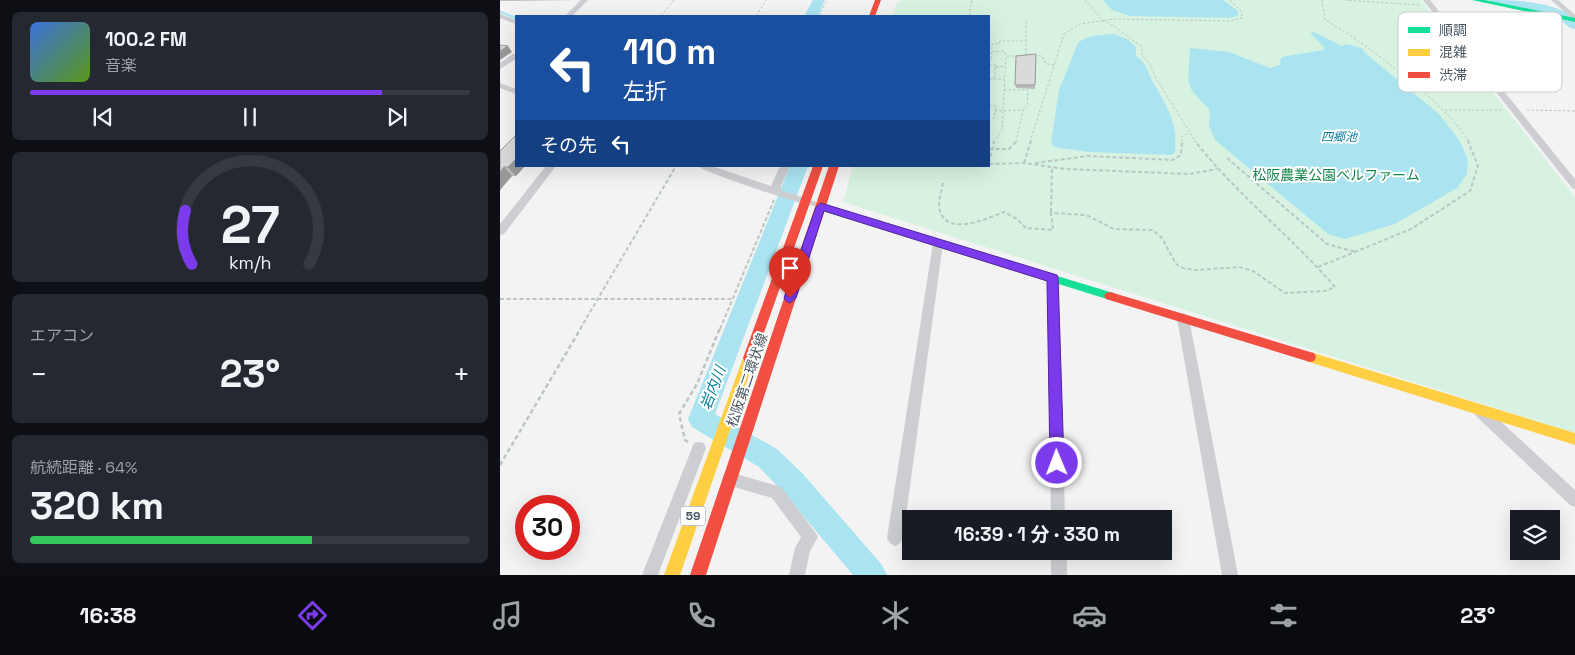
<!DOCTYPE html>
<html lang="ja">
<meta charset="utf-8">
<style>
body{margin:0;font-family:"Space Grotesk","Noto Sans JP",sans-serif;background:#242831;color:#f1f3f6;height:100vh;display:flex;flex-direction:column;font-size:19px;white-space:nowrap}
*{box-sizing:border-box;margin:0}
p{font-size:16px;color:#9ea1a6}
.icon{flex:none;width:28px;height:28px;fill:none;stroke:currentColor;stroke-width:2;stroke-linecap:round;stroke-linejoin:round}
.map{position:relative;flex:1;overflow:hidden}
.details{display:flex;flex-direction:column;gap:12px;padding:12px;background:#0d0f14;width:500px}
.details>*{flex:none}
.hud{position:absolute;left:15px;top:15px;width:475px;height:152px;border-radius:0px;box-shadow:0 5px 20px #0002;background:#1a4fa0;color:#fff;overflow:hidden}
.fabs{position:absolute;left:1010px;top:510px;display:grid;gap:10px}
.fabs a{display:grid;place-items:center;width:50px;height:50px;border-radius:0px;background:#171b24;box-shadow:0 5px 20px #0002;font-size:25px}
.speed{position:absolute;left:15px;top:495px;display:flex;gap:10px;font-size:25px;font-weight:700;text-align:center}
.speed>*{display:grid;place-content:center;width:65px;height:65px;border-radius:50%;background:#171b24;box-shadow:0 5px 20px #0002;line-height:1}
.speed .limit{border:8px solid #d22;background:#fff;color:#111}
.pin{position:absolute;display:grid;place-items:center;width:42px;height:42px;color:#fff;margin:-51px -21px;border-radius:50% 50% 50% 0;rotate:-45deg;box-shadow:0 0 5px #0007}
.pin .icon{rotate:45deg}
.me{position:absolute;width:55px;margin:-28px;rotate:359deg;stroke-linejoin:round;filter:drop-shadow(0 0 4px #0008)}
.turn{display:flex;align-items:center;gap:18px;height:105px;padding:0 25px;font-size:22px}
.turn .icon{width:65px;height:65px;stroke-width:2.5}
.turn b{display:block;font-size:35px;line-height:42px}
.then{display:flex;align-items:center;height:48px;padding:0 25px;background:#0003;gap:10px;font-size:19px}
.big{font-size:38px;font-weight:700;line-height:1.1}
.details .card{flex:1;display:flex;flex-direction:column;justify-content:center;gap:8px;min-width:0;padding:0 18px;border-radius:8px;background:#242831}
.details .dial{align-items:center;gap:0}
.dial svg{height:130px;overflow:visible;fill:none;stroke:#363941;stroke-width:7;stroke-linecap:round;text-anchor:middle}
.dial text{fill:#f1f3f6;stroke:none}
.song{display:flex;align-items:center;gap:15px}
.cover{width:60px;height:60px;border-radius:8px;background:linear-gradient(135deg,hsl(220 70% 55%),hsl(90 70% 35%))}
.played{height:5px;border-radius:2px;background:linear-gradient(90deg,#7c3aed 80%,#363941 80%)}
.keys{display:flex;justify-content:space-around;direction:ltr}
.heat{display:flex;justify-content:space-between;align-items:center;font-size:28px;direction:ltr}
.charge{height:8px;border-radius:4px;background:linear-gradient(90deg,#34c759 64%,#363941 0)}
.trip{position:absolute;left:402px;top:510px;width:270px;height:50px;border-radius:0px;background:#171b24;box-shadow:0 5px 20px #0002;font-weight:700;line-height:50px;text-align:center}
.tab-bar{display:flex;height:80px;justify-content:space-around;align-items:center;background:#090b0e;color:#9ea1a6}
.tab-bar .icon{width:35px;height:35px}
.tab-bar .selected{color:#7c3aed}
.tab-bar b{font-size:22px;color:#f1f3f6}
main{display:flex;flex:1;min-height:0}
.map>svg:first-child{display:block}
.green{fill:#d7f2e1}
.water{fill:#abe4f1}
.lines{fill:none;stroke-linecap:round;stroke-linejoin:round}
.stream{stroke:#abe4f1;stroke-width:2.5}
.river{fill:#abe4f1;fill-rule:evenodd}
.path-far2{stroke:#bac6c3;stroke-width:1;stroke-dasharray:2.5 2;stroke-linecap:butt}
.path-far1{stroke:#bac6c3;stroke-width:2;stroke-dasharray:4 2.5;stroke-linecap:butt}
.path{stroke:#bac6c3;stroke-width:2.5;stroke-dasharray:4.5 3;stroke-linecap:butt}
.street{fill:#ccced1;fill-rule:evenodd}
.fast{fill:#16e098;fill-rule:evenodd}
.slow{fill:#ffcf43;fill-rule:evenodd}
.jam{fill:#f24e42;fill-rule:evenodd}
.wall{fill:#bbbbbc}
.shaded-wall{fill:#989999}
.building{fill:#d9dadb;stroke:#989999}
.route{fill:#7c3aed;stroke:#51269a}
.labels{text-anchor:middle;stroke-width:4;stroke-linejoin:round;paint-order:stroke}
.far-water-label{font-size:12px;font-style:italic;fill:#09809c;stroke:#fff}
.shield{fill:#fff;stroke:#808990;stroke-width:1}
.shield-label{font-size:12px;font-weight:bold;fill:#495660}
.park-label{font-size:14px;fill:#15864b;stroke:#fff}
.street-label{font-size:14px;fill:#495660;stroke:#fff}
.water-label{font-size:15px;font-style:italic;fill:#09809c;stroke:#fff}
.key{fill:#fff;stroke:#c8cccf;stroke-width:1}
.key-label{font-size:14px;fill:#495660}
</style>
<main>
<section class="details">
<div class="card">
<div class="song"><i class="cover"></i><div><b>100.2 FM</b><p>音楽</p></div></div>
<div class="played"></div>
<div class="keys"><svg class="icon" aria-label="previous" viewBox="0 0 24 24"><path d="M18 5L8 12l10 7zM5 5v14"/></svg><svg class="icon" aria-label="pause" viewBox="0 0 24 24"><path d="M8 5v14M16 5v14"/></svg><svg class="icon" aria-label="next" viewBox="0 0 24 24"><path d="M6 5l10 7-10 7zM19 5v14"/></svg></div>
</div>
<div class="card dial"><svg viewBox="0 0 100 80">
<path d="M14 69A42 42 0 1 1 86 69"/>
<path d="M14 69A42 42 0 0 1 10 36" stroke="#7c3aed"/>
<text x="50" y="56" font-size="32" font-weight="700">27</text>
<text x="50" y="72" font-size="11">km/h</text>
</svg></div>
<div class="card"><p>エアコン</p>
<div class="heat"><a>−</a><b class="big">23°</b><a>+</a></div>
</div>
<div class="card"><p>航続距離 · 64%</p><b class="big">320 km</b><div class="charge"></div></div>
</section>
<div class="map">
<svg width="1075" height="575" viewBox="0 0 1075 575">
<rect width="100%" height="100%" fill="#f3f3f3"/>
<polygon class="green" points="403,0 921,0 1075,197 1075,433 343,202 353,166 489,166 489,16 393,16 397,3"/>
<g class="water">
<polygon points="603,0 723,0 738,11 738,16 729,18 630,16 612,10"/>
<polygon points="812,31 842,46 846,44 862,48 864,52 939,114 959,140 968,160 967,174 957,188 895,224 845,239 828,234 715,140 709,126 710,113 709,109 692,91 688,80 690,48 729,52 770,68 780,65 781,58 786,56 824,50 824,47 811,34"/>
<path d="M613 34 627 39 636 47V56C649 66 646 69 653 82 667 107 678 122 675 153L671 155 589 152 554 147 551 143 559 90 577 45C583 35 602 35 613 34Z"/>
</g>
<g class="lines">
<polyline class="stream" points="0,12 16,18"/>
<g class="river">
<polygon points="313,0 325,0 318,16 304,16"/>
<path d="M989 0C1016 0 1053 1 1075 18V29L1070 28 1056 16 995 4Z"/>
<polygon points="290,166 308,166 215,414 277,449 303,474 382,565 387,575 353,575 283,492 259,467 192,427 188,419"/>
</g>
<g class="path-far2">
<polyline points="585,0 602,20 611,24 642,47 642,56 649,62 657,80 696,142"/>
<path d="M822 0 825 20C854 36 878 55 904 76 928 96 952 115 969 142"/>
<polyline points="845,0 920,5"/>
<polyline points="161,16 174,0"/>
<polyline points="256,16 266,0"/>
<polyline points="319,16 327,0"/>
<polyline points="469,16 472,0"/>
<polyline points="526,21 526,55"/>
<polyline points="492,52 504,51 506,56"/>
<polyline points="534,55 542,56 546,64 554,65"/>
<polyline points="489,61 491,61 492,44 499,44 500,41 526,41"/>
<polyline points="489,65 496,65 494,79 489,79"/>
<polyline points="496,67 505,66"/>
<polyline points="494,79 504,79"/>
<polyline points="489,85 489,92"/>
<polyline points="504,90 528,90 527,106 523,110"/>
<polyline points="489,106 496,106 494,118 489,119"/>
<polyline points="945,110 1003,110"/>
<polyline points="1027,110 1075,111"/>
<polyline points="495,111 523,110 516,142"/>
<polyline points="493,142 502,131 506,56 519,56"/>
<polyline points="530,142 564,34 580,24 614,19 730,21 742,18 742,12 730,0"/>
<polyline points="682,142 682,136 689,133"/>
</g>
<g class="path-far1">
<polyline points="489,149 509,149 517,141"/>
<polyline points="727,158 827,244 856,252"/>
<polyline points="489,163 494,141"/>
<polyline points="524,163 531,141"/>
<polyline points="535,163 588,156 673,160 681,155 682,141"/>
<polyline points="489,164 524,163 565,169 690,174 717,169"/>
<path d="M443 183C442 191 437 203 440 211 448 237 488 218 504 212L517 219 526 228 553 230 551 213 586 215 614 229 653 230 662 238 676 264 683 268 697 270 739 267 753 271 785 293 825 291 835 287C791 236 737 195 695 141"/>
<polyline points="551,212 552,167"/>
<polyline points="818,267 911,229 970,191 978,166 968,141"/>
<polyline points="0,299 231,299"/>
<polyline points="80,329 176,166"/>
<polyline points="220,329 274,200"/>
</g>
<g class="path">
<polyline points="188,442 185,440 179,414 197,384 220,328"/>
<polyline points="0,465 81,328"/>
</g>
<g class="street">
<polygon points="81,0 88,0 72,16 65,16"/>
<polygon points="923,0 930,0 1075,179 1075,189 1072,188"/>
<polygon points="1051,0 1058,0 1075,15 1075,21"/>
<polygon points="0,14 16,20 16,24 0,18"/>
<polygon points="13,54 16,54 16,59 0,69 0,63"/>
<polygon points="0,83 16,89 16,94 0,88"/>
<polygon points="46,166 56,166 4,234 0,235 0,224"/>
<path d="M197 166H212L271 186 280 166H290L281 186V190L316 202 317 204 316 206C309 208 204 172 197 166Z"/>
<polygon points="438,239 443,243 403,538 400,543 395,546 390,543 387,538 433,243"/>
<polygon points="553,274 559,278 565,519 551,519 547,278"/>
<polygon points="683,313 687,315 689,318 738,575 722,575 677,318 679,315"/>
<polygon points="981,406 986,408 1075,490 1075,507 1070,505 976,416 974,412 976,408"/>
<polygon points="199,442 204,443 206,448 158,575 142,575 192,448 194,443"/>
<polygon points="229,472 281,487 315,532 318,537 310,551 305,575 289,575 295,548 301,537 272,498 224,484 222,479 224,474"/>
<rect x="551" y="551" width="16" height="24"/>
</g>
<g class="fast">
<polygon points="972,0 985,0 1075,18 1075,22"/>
<polygon points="321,204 610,292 614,293 616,296 614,299 610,300 317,209 316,207"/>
</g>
<g class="slow">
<polygon points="810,352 1075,433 1075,445 806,361 804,357 806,353"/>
<polygon points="249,353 253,354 255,358 180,575 164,575 243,358 245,354"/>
</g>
<g class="jam">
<polygon points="375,0 381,0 375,16 369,16"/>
<polygon points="313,166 323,166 255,358 253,362 249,363 245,362 243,358"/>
<polygon points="329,166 339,166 206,575 190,575"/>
<polygon points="610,292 810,352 814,353 816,357 814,361 810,362 606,299 604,296 606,293"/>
</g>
</g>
<g class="wall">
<polygon points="0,0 77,0 0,1"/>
<polygon points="536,54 535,89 516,88 516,56"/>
<polygon points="0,151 16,166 25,166 16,176 12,176 0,190"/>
</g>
<g class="shaded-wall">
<polygon points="8,46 12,52 0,60 0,51"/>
<polygon points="16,159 16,166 25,166 16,176 8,167"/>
<polygon points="4,167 12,176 0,190 0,172"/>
</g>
<g class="building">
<polygon points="0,45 8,46 0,51"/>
<polygon points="536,54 535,85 515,85 516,56"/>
<polygon points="16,135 16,159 8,167 4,167 0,172 0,151"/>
</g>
<polygon class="route" points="321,203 557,275 558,278 564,463 562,467 557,469 552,467 550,463 547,281 324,211 296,298 290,303 286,301 284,298 316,207"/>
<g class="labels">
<g class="far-water-label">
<text x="839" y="141">四郷池</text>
</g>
<rect class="shield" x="180.5" y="506.5" width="25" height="19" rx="4"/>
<g class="shield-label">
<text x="193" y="520">59</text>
</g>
<g class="park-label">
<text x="836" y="180">松阪農業公園ベルファーム</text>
</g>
<g class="street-label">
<text transform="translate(247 380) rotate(-71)" y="5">松阪第二環状線</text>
</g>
<g class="water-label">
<text transform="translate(213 388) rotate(-69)" y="5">岩内川</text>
</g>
</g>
<rect x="898" y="12" width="164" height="80" rx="8" class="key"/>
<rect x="908" y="27" width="22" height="6" fill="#16e098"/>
<rect x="908" y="49" width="22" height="7" fill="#ffcf43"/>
<rect x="908" y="72" width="22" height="6" fill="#f24e42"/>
<g class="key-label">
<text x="939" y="35">順調</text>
<text x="939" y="57">混雑</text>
<text x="939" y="80">渋滞</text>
</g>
</svg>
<div class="fabs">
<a><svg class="icon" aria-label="layers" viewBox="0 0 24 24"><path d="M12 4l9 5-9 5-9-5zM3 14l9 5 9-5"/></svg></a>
</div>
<div class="speed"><div class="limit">30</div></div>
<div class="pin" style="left:290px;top:298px;background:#d93025"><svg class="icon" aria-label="arrive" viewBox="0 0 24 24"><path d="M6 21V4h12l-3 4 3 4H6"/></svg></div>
<svg class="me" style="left:557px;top:463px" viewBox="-20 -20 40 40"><circle r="17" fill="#7c3aed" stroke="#fff" stroke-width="3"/><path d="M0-11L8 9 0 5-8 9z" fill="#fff"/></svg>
<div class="trip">16:39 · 1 分 · 330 m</div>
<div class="hud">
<div class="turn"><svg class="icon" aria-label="left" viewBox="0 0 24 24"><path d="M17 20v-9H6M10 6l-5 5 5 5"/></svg><div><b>110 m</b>左折</div></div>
<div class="then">その先<svg class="icon" aria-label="left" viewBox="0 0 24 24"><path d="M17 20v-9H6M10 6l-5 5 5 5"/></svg></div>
</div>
</div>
</main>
<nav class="tab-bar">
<b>16:38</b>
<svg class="icon selected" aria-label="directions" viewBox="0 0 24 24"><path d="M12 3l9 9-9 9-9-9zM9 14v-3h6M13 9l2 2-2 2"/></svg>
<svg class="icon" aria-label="music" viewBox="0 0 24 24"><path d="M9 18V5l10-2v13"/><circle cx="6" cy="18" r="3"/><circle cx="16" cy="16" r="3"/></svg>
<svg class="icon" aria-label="phone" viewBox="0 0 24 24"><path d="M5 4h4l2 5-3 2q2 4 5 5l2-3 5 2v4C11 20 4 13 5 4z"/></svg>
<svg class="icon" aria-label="climate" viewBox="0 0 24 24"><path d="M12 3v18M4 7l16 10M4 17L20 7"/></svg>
<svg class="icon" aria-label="car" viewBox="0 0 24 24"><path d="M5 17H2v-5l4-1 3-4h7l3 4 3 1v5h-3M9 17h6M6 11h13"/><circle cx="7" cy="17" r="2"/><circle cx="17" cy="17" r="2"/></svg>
<svg class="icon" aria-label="filters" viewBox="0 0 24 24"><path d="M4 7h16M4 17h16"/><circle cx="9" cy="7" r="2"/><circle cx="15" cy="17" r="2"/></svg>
<b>23°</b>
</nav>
